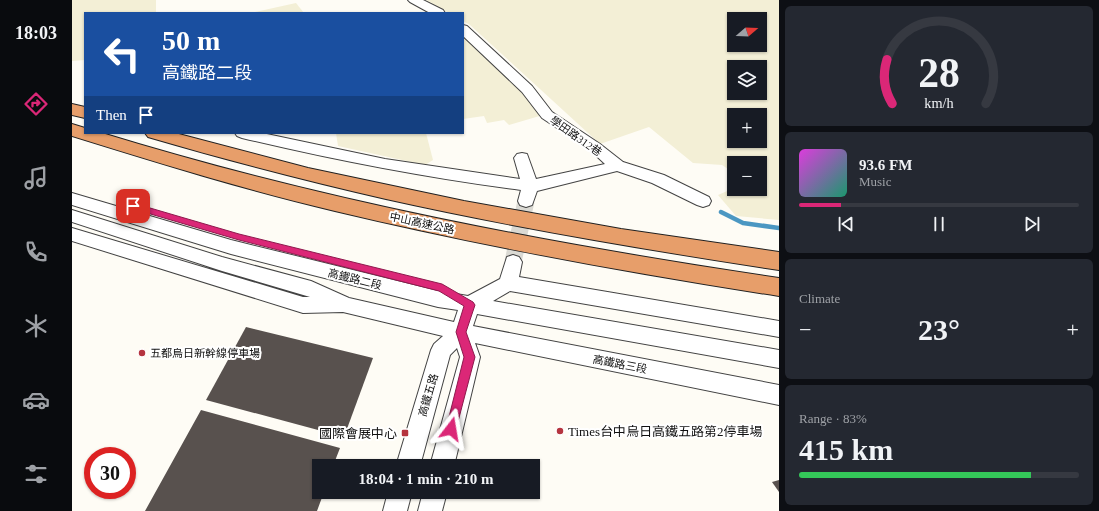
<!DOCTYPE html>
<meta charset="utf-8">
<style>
body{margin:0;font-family:"Times New Roman","Noto Sans TC",serif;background:#242831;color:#f1f3f6;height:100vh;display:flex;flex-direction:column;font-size:15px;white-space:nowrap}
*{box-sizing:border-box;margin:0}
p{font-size:13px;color:#9ea1a6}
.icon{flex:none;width:22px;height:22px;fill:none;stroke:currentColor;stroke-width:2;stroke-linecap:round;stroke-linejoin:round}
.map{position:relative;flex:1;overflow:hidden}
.sheet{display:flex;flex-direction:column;gap:6px;padding:6px;background:#0d0f14;width:320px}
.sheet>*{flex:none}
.top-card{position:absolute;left:12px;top:12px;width:380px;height:122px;border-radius:0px;box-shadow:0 1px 3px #0004;background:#1a4fa0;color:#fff;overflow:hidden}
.needle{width:26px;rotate:71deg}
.tools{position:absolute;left:655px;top:12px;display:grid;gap:8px}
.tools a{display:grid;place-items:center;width:40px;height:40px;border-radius:0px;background:#171b24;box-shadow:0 1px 3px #0004;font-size:20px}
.speed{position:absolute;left:12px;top:447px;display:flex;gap:8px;font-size:20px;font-weight:700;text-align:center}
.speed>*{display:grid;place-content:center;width:52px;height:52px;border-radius:50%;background:#171b24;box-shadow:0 1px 3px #0004;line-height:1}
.speed .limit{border:6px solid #d22;background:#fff;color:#111}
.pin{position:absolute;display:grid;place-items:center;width:34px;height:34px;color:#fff;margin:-17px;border-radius:8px;box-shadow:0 2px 6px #0006}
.me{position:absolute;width:44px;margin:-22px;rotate:14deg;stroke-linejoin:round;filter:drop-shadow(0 0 3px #0008)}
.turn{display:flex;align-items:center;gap:14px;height:84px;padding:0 12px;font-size:18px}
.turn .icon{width:52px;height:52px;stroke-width:2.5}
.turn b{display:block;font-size:28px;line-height:34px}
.then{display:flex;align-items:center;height:38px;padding:0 12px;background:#0003;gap:8px;font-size:15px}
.big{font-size:30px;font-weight:800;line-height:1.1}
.sheet .tile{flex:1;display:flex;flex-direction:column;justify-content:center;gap:6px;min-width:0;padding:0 14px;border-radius:6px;background:#242831}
.sheet .dial{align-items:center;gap:0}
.dial svg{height:104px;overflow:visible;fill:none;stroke:#363941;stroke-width:7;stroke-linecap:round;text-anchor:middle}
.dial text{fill:#f1f3f6;stroke:none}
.song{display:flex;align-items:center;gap:12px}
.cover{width:48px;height:48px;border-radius:6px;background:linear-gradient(135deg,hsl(300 70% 55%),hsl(160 70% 35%))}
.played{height:4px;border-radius:2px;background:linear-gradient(90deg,#db2777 15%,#363941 15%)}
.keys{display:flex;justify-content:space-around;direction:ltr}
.heat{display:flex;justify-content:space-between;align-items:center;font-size:22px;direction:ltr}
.charge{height:6px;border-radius:3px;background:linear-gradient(90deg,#34c759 83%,#363941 0)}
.trip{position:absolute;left:240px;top:459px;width:228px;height:40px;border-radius:0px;background:#171b24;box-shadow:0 1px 3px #0004;font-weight:800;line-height:40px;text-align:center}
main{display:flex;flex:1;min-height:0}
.tabs{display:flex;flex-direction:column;width:72px;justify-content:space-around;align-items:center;background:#090b0e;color:#9ea1a6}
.tabs .icon{width:28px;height:28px}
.tabs .selected{color:#db2777}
.tabs b{font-size:18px;color:#f1f3f6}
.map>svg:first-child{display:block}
.farmland{fill:#f3efd6;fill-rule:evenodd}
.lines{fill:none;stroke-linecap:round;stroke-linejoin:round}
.stream{stroke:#4b97c2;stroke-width:4.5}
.building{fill:#58514e}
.minor-tunnel{stroke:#dad9d3;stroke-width:17;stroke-dasharray:17 8;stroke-linecap:butt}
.minor-casing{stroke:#434343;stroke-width:2}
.highway-casing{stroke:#212121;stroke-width:2}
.minor{fill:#fff;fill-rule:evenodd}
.highway{fill:#e79e6a;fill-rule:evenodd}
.route{fill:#db2777;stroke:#8e194d}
.poi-dot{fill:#b5343f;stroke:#fff;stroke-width:1.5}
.labels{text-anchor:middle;stroke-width:4;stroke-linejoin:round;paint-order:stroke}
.street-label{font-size:11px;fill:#101010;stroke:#fff}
.poi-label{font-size:11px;fill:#101010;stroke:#fff;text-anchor:start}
.near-poi-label{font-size:13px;fill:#101010;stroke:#fff;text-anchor:start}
</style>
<main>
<nav class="tabs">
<b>18:03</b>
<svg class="icon selected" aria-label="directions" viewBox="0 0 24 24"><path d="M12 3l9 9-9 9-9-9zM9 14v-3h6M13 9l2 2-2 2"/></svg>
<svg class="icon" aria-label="music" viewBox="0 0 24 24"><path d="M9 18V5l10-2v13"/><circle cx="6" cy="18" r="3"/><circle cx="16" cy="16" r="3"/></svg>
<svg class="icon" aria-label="phone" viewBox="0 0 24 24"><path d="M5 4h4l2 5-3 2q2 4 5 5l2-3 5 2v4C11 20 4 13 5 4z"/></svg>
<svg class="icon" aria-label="climate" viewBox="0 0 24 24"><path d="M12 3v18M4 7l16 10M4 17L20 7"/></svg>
<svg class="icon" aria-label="car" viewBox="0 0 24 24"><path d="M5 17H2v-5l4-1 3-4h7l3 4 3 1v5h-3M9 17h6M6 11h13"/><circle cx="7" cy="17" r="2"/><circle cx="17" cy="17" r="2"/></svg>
<svg class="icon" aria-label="filters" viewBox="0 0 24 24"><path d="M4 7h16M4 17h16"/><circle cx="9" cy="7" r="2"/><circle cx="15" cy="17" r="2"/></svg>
</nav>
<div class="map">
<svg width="707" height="511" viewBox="0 0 707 511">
<rect width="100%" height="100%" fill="#fefcf5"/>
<g class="farmland">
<polygon points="0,0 84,0 84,13 13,13 13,60 0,61"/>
<path d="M354 0H707V220L664 216 646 195 662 188 688 189V163H662V173L650 165 621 163 577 127 528 144 398 25 391 21V13H377ZM662 19H688V45H662ZM662 67H688V93H662ZM662 115H688V141H662Z"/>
<polygon points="224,3 232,13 178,13"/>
<polygon points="391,33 451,90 471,115 437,125 432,120 415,123 412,116 391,119"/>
<polygon points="264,133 354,133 361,160 353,165 266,146"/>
</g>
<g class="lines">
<polyline class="stream" points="649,212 671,223 707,228"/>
</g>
<g class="building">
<polygon points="174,327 301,358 272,437 134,400"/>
<polygon points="129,410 268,448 261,466 247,466 247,492 252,492 245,511 73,511"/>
<polygon points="707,480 707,492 700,482"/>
</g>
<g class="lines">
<polyline class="minor-tunnel" points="441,262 454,201"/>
<defs>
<g id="minor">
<polygon points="336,0 351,0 371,10 373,13 358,13 338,2"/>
<path d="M391 25 395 26 460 86 480 112 528 144 551 162 592 175 637 197 639 201 637 205 631 207 625 205 580 183 545 171 465 191 460 205 454 207 448 205 446 201 449 190C355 178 262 160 170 138L165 136 163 133H190L313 159 448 179 442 158 445 154 450 153 455 154 464 179 533 164 518 150 470 118 450 92 391 36Z"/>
<polygon points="0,193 159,240 366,291 396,296 428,279 435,257 441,255 447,257 450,262 447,277 707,321 707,337 438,291 421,301 707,350 707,368 405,314 401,326 707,385 707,405 403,343 408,357 382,466 358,466 388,357 385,348 378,355 348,466 324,466 359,350 362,344 371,336 271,312 231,313 0,241 0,228 231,297 238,297 150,271 0,222 0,210 150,257 239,281 277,298 382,322 386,310 366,307 159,254 0,205"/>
<polygon points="316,492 340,492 335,511 311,511"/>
<polygon points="351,492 375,492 370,511 346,511"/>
</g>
<g id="highway">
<polygon points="0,104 13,107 13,118 0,115"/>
<path d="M0 124 13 128V133H30C251 201 478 244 707 278V296C558 273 410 246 263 211 174 190 87 163 0 136Z"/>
<path d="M73 133H103L236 168 392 201 549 229 707 252V270C575 250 444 228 314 199 234 181 155 160 76 137Z"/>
</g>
</defs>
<use href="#minor" class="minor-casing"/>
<use href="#highway" class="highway-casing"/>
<use href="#minor" class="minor"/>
<use href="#highway" class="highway"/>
</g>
<polygon class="route" points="61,203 167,234 370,284 401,302 403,305 394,332 403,357 383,433 379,435 375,433 374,429 392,357 384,332 392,306 367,291 167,240 58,208 56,206 58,204"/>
<g class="poi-dot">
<circle cx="70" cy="353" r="4"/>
<circle cx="488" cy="431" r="4"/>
<rect x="329" y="429" width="8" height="8" rx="2"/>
</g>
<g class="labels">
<g class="street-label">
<text transform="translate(504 136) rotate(35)" y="4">學田路312巷</text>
<text transform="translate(350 223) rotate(12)" y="4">中山高速公路</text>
<text transform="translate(283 279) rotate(14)" y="4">高鐵路二段</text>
<text transform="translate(548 364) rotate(11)" y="4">高鐵路三段</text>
<text transform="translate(356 395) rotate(-74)" y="4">高鐵五路</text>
</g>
<g class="poi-label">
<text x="78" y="357">五都烏日新幹線停車場</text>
</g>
<g class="near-poi-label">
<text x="496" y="436">Times台中烏日高鐵五路第2停車場</text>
<text x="325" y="438" text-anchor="end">國際會展中心</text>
</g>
</g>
</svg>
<div class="tools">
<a><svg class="needle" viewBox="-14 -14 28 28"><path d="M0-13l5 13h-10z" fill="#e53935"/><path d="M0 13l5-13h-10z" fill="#9ea1a6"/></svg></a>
<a><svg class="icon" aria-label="layers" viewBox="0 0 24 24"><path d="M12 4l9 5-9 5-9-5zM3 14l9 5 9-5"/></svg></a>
<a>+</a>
<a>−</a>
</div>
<div class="speed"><div class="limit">30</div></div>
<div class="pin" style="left:61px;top:206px;background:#d93025"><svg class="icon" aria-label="arrive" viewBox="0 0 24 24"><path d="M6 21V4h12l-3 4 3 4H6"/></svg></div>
<svg class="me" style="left:379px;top:429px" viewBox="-20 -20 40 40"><path d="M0-17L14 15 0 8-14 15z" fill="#db2777" stroke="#fff" stroke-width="4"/></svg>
<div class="trip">18:04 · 1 min · 210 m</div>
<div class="top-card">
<div class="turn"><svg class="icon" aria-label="left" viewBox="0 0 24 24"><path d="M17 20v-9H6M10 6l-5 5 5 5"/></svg><div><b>50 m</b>高鐵路二段</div></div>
<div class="then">Then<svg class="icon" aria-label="arrive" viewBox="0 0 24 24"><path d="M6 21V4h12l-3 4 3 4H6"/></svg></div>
</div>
</div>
<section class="sheet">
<div class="tile dial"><svg viewBox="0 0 100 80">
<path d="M14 69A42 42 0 1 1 86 69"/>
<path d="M14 69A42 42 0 0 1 10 35" stroke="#db2777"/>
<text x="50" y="56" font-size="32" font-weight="700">28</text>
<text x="50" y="72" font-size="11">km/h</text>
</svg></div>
<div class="tile">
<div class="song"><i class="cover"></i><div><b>93.6 FM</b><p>Music</p></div></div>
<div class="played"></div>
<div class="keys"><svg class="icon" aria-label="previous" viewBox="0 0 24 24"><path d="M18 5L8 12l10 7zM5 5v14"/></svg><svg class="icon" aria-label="pause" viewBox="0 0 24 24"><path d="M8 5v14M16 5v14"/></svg><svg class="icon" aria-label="next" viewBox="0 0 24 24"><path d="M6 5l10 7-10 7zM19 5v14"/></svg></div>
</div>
<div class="tile"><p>Climate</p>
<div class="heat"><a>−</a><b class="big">23°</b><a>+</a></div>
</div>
<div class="tile"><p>Range · 83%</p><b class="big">415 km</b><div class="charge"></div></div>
</section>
</main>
